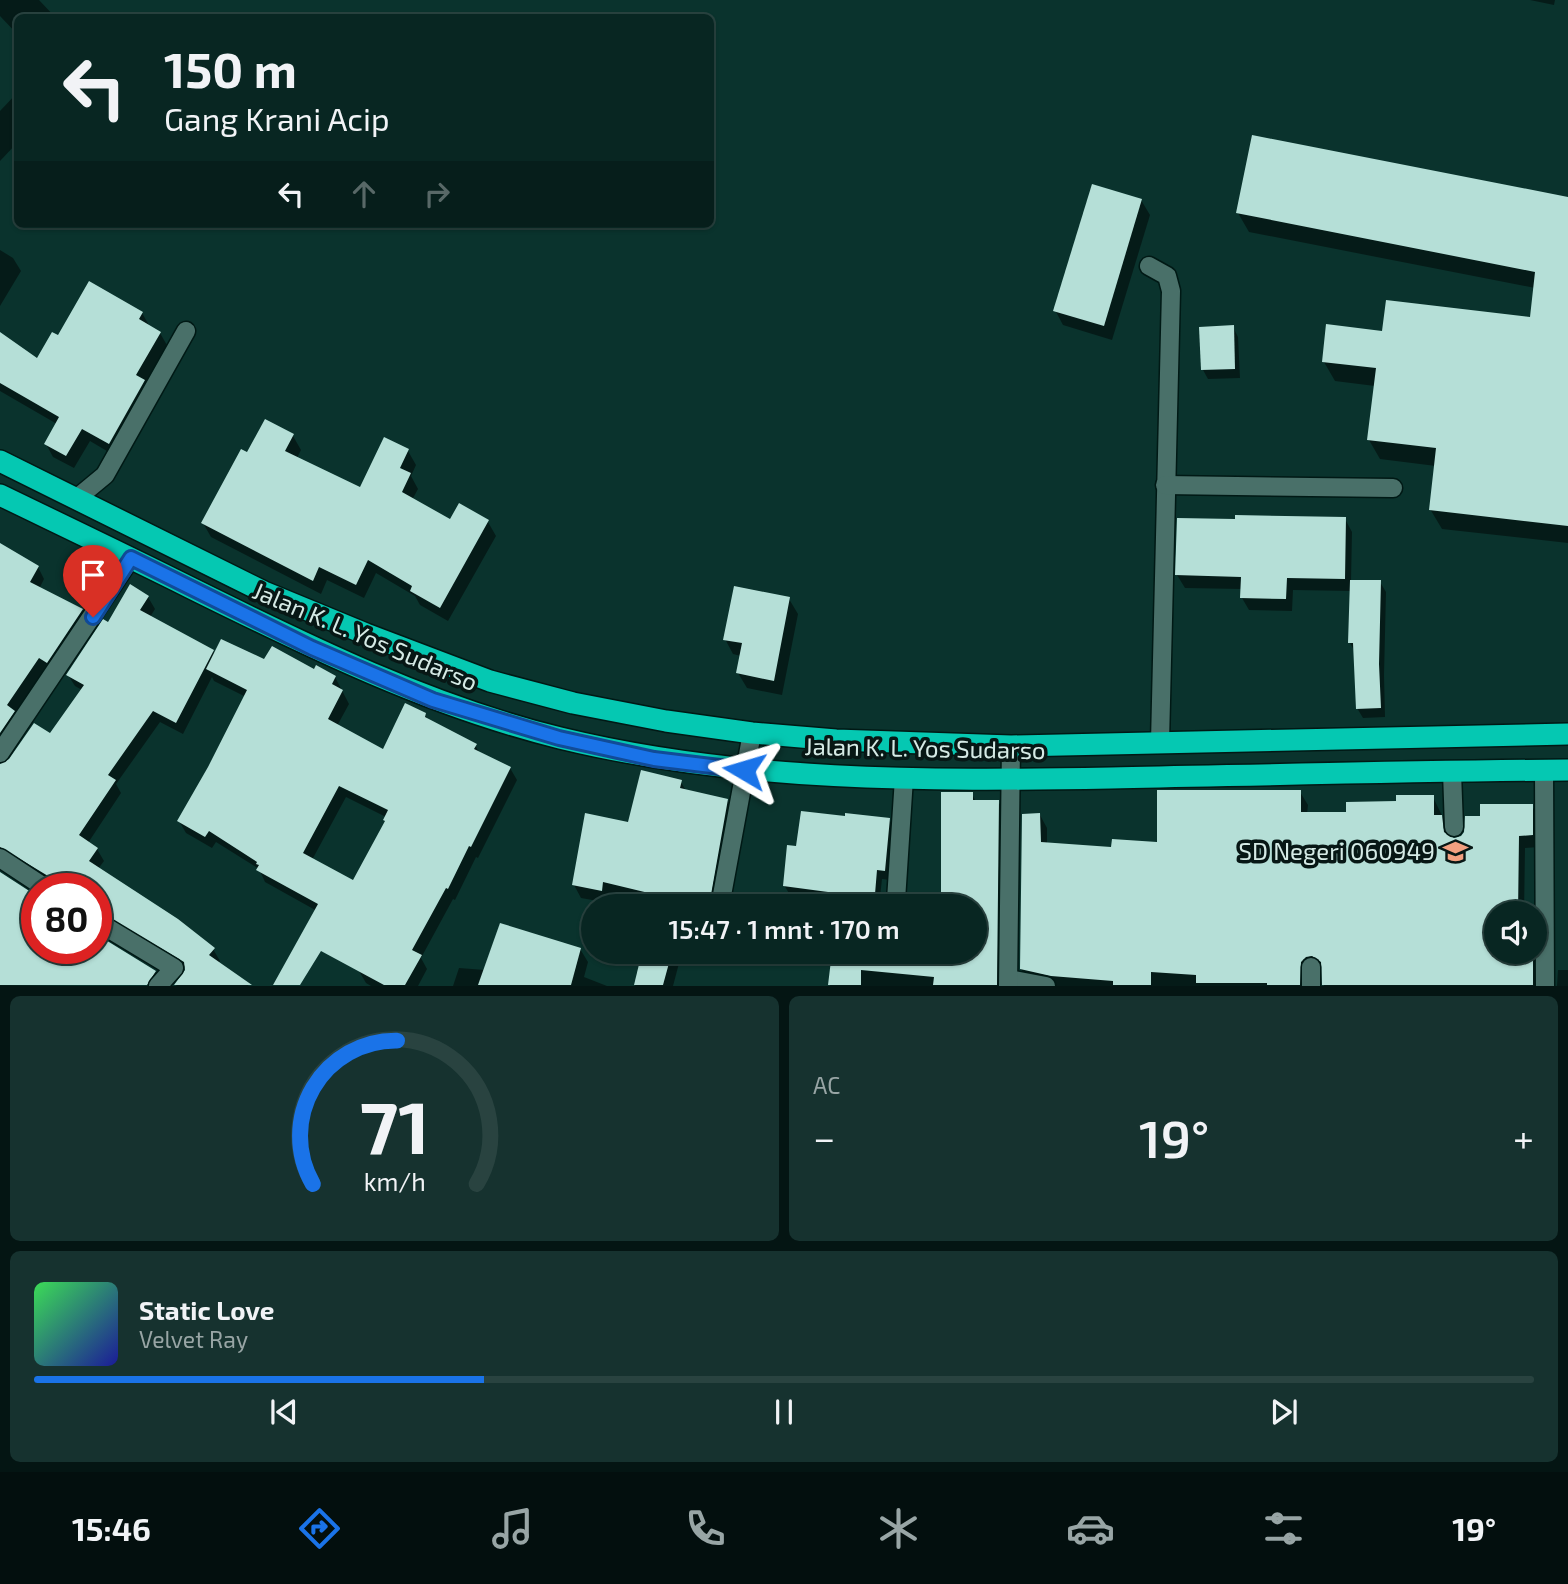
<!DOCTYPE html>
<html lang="id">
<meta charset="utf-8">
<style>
body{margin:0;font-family:"Exo 2",sans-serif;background:#16322f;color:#f1f3f6;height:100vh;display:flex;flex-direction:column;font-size:26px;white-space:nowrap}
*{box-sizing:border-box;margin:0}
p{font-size:23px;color:#98a5a5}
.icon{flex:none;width:38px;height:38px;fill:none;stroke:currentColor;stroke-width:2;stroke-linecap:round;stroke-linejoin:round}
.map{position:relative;height:986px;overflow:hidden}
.side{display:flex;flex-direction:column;gap:10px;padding:10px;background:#041513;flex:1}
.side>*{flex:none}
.guide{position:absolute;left:14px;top:14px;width:700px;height:214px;border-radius:10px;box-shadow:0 2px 5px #0004,0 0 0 2px #294340;background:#082622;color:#f1f3f6;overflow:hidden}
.controls{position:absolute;left:1484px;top:901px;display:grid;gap:14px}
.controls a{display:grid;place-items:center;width:63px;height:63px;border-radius:50%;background:#082622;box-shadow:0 2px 5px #0004,0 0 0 2px #294340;font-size:35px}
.speed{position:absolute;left:21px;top:873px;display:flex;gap:14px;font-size:35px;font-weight:700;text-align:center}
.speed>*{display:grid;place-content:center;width:91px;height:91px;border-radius:50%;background:#082622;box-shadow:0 2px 5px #0004,0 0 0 2px #294340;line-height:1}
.speed .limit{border:10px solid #d22;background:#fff;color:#111}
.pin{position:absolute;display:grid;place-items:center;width:60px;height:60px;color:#fff;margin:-72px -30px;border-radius:50% 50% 50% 0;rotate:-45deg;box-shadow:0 0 7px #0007}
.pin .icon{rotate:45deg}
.me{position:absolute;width:77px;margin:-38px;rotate:277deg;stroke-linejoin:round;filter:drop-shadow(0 0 5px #0008)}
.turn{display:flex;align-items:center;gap:24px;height:147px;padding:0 35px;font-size:32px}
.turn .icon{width:91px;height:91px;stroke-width:2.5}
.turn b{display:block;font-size:49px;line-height:60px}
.lanes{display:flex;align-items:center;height:66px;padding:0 35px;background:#0003;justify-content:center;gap:35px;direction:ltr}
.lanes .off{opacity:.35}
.big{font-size:52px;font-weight:600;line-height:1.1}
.side .tile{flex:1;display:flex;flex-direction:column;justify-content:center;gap:10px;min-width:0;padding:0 24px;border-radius:10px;background:#16322f}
.side .dial{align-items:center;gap:0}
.dial svg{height:182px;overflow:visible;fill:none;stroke:#294340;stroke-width:7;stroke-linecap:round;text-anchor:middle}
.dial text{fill:#f1f3f6;stroke:none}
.song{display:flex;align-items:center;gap:21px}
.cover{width:84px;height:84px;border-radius:10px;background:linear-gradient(135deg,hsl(130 70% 55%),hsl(240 70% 35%))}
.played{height:7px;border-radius:4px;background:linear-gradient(90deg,#1a73e8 30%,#294340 30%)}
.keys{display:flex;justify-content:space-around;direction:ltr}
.heat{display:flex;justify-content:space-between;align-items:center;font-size:38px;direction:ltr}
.side .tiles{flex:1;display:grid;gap:10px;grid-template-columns:1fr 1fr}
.tile:last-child{grid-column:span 2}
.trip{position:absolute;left:581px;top:894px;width:406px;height:70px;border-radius:35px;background:#082622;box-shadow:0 2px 5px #0004,0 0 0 2px #294340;font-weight:600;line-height:70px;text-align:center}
.tabs{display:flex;height:112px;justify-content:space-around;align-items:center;background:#030f0e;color:#98a5a5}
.tabs .icon{width:49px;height:49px}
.tabs .on{color:#1a73e8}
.tabs b{font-size:32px;color:#f1f3f6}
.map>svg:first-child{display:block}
.shadow{fill:#0007}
.building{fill:#b5dfd7;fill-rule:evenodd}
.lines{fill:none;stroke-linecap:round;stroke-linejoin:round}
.minor-casing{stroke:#001915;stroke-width:21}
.highway-casing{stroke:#001915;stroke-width:24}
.minor{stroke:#497069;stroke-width:18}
.highway{stroke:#05c8b2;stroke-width:21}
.route-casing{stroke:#114b97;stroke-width:18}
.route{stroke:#1a73e8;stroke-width:12}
.labels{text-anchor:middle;stroke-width:7;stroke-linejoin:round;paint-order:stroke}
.street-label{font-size:24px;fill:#d5eae5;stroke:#071715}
.poi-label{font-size:24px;fill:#d5eae5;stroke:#071715;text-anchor:end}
</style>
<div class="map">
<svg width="1568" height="986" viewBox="0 0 1568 986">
<rect width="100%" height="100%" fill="#0a332d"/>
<g class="shadow">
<polygon points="0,0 39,0 56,18 18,18 18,35 0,16"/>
<polygon points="1530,0 1555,0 1554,5"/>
<polygon points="17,93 18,142 0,161 0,111"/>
<polygon points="1568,199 1568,543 1442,529 1430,509 1436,466 1380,459 1369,440 1375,386 1335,381 1324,362 1384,333 1531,319 1535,288 1249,232 1238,213"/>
<polygon points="1141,200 1150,215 1112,340 1063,325 1055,310"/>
<polygon points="0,250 13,258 21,271 0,306"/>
<polygon points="142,313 150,327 160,333 168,347 117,457 90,441 74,468 53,457 46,444 57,424 0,391 0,335 38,360 58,338"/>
<polygon points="1233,327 1238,337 1240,378 1208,379 1203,370"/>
<polygon points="293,436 301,450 297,458 361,489 408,451 416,465 411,476 418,489 412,500 451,521 488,522 496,536 448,621 420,605 415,596 376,573 364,598 327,580 321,594 211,537 203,523 248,454"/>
<polygon points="1345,519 1352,532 1351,581 1380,582 1386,592 1384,675 1385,717 1363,718 1357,708 1355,652 1350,643 1351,591 1293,590 1292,611 1249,610 1242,598 1242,589 1185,588 1177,575"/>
<polygon points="0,545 38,567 44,579 39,589 82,610 88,622 46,669 15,714 20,724 0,754"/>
<polygon points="148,597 155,609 150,617 213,651 215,655 265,662 335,677 349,704 337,726 384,752 425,715 429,721 475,745 480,754 510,768 517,780 478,858 476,857 455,900 453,899 421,958 427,969 418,986 371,986 366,983 359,971 386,817 346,797 312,860 360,886 317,911 265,882 259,869 216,842 212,848 186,833 179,821 246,697 214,681 212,677 183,734 160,722 116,784 121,793 88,843 97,849 104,861 98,869 213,949 220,961 218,964 249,986 176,986 187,969 110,923 96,925 96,889 58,889 14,860 0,861 0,765 50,736 82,690 75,686 68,675 108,624"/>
<polygon points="789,599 798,614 782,695 747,688 738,673 741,656 733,654 725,639"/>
<polygon points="681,782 686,791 727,800 735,813 717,906 656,906 610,894 609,903 581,898 574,885 630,824"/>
<polygon points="1300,792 1308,805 1307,814 1348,814 1433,797 1449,830 1450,838 1453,840 1462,838 1482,818 1532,806 1539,819 1539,847 1525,848 1524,914 1496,914 1496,952 1532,952 1540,965 1541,986 1324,986 1323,970 1320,968 1308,974 1306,986 1046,986 1029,982 1021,969 1040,815 1047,828 1047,844 1113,849 1159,844"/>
<polygon points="942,794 972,794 976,802 998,801 1005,814 1003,986 830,986 834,952 975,952 975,906 943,906"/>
<polygon points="889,819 895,829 890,880 882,879 879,906 790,895 784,885 798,848"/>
<polygon points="0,874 37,948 155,972 162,984 0,986"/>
<polygon points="580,949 588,962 584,977 607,986 453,986 459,968 485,970"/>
<polygon points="644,952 682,952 673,986 635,986"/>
<polygon points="685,952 707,952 706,957"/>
<polygon points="1558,970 1568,970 1568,986 1557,986"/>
</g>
<g class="building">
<polygon points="1252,135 1568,197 1568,526 1429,510 1436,448 1367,440 1376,368 1322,362 1326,324 1382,331 1386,300 1530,317 1535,272 1236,213"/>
<polygon points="1092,184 1142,199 1104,326 1053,311"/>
<polygon points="89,281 143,312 139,319 161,332 136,375 145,380 109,444 82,429 66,456 44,444 59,417 0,383 0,332 37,358 52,332 58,335"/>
<polygon points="1234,325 1235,369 1201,370 1199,327"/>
<polygon points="265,419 294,434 285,451 360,487 384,437 409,449 400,468 411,473 402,492 450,519 459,503 489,520 440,608 410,591 412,586 368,560 356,585 319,567 313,581 201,523 241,449 247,452"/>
<polygon points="1235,515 1346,517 1345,579 1287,578 1286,599 1240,598 1241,577 1175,575 1177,518 1235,519"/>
<polygon points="0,543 39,566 30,582 83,609 47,663 39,658 7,705 15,711 0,733"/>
<polygon points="1350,580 1381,580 1379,664 1381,708 1356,709 1353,643 1348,643"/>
<polygon points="130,584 149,596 140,610 214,650 176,723 153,711 108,775 116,780 79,835 98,848 89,861 178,919 215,948 209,955 252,985 174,985 185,970 184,962 96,910 96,889 58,889 53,879 0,847 0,764 9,759 34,723 50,733 84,685 66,675 103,619 108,622"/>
<polygon points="734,586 790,597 774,681 736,673 742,643 723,640"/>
<path d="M221 639 264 659 272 646 314 669 316 665 336 676 332 684 343 690 328 719 383 749 405 703 426 713 425 717 477 744 474 749 511 767 471 847 469 846 448 889 446 888 412 950 422 955 405 985H384L321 951 300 985H273L318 904 256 870 259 865 256 864 257 862 209 831 205 837 177 821 208 767 247 690 206 669ZM339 786 388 810 383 820 385 821 353 880 303 853Z"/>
<polygon points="641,770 682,780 680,788 728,799 709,906 654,906 657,895 603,882 602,891 572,885 585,813 628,822"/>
<polygon points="1157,790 1301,790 1301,812 1346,812 1346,802 1396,801 1396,795 1434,795 1434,815 1442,815 1444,832 1454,838 1461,836 1464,832 1465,816 1480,816 1480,804 1533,804 1533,835 1519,836 1518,914 1496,914 1496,952 1533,952 1533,985 1322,985 1321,962 1312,956 1306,957 1301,962 1300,985 1267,985 1267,983 1196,983 1196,975 1151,972 1151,985 1113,985 1113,981 1051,976 1020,969 1022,814 1040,813 1041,842 1111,847 1112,839 1157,842"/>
<polygon points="941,792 973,792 973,800 999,800 997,985 933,985 934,977 861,970 861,985 828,985 832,952 975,952 975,905 941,905"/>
<polygon points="801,811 845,816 845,813 890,818 885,871 877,870 874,906 842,906 843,894 783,886 787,845 796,846"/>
<polygon points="0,872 37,896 37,948 96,948 96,934 156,971 147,985 0,985"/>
<polygon points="734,893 753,898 752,906 731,906"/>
<polygon points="500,923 581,948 571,985 478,985"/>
<polygon points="642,952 672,952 663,985 634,985"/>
</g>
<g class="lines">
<defs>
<g id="minor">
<polyline points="1149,266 1167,276 1171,291 1160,742"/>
<polyline points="1165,485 1393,488"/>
<polyline points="76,499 105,475 186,331"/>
<polyline points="0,753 131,558"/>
<polyline points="1544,771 1545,986"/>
<polyline points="1452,772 1454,827"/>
<polyline points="0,858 47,889"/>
<polyline points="896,900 904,778"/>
<polyline points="720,906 752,733"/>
<polyline points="96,921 174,968 158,986"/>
<polyline points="1009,979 1046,986"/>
<polyline points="1008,986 1011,746"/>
<polyline points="1311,986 1311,967"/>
</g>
<g id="highway">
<polyline points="0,461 264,592 366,634 490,681 573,703 666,721 752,733 836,740 1011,746 1568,734"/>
<path d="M0 495C64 526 127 556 191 588 310 647 430 706 560 738 740 782 927 781 1111 778 1264 775 1416 771 1568 770"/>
</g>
</defs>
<use href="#minor" class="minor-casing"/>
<use href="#highway" class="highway-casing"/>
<use href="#minor" class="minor"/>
<use href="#highway" class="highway"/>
</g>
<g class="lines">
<defs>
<polyline id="route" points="93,617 131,558 312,648 433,700 559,738 654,759 744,770"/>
</defs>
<use href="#route" class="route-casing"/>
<use href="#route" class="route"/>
</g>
<defs>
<symbol id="school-bare" viewBox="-9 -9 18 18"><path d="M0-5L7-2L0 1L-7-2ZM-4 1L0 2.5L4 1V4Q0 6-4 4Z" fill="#f2a080" stroke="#071715" stroke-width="2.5" paint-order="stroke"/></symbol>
</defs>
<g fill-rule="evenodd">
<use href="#school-bare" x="1438" y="834" width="35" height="35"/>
</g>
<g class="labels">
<g class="street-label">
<text transform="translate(365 637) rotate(23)" y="8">Jalan K. L. Yos Sudarso</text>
<text transform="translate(925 749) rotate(1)" y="8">Jalan K. L. Yos Sudarso</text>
</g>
<g class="poi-label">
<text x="1435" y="860">SD Negeri 060949</text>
</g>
</g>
</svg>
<div class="controls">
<a><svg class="icon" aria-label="sound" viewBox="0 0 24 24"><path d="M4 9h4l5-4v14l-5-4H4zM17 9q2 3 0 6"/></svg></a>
</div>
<div class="speed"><div class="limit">80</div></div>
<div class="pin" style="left:93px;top:617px;background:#d93025"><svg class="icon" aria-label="arrive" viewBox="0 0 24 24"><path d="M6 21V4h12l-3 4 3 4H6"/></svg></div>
<svg class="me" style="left:744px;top:770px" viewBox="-20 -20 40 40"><path d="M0-17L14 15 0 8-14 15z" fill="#1a73e8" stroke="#fff" stroke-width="4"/></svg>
<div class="trip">15:47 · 1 mnt · 170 m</div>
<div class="guide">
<div class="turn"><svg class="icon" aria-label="left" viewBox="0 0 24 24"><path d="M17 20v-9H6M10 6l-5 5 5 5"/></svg><div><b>150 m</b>Gang Krani Acip</div></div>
<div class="lanes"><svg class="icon" aria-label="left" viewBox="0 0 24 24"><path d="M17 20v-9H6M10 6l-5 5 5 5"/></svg><svg class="icon off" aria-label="ahead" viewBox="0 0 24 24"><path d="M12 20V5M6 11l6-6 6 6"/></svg><svg class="icon off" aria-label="right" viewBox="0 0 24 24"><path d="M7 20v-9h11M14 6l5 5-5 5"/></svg></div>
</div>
</div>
<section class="side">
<div class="tiles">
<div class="tile dial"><svg viewBox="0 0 100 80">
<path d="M14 69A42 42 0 1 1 86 69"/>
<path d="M14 69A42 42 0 0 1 51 6" stroke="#1a73e8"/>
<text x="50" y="56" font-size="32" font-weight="700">71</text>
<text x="50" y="72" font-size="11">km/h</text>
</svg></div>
<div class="tile"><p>AC</p>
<div class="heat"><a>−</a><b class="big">19°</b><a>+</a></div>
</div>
<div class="tile">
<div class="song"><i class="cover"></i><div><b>Static Love</b><p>Velvet Ray</p></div></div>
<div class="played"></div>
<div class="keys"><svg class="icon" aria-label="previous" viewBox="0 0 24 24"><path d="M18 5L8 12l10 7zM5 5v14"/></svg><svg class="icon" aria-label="pause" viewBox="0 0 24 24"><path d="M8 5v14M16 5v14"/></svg><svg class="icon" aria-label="next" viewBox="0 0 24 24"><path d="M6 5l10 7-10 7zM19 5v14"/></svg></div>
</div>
</div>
</section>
<nav class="tabs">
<b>15:46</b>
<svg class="icon on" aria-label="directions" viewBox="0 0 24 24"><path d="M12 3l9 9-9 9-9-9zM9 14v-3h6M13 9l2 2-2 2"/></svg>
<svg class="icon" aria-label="music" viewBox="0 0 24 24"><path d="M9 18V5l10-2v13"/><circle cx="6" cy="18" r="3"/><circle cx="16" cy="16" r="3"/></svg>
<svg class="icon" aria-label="phone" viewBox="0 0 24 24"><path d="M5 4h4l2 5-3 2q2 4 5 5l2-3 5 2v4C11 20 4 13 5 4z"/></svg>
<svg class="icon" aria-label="climate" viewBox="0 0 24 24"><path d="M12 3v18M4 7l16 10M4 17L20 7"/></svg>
<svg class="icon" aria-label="car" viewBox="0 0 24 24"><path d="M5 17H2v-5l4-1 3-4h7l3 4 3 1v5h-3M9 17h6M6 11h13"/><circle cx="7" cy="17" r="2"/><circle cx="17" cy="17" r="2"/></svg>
<svg class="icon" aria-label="filters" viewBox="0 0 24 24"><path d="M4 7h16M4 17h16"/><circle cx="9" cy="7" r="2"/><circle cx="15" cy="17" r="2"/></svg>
<b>19°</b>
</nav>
